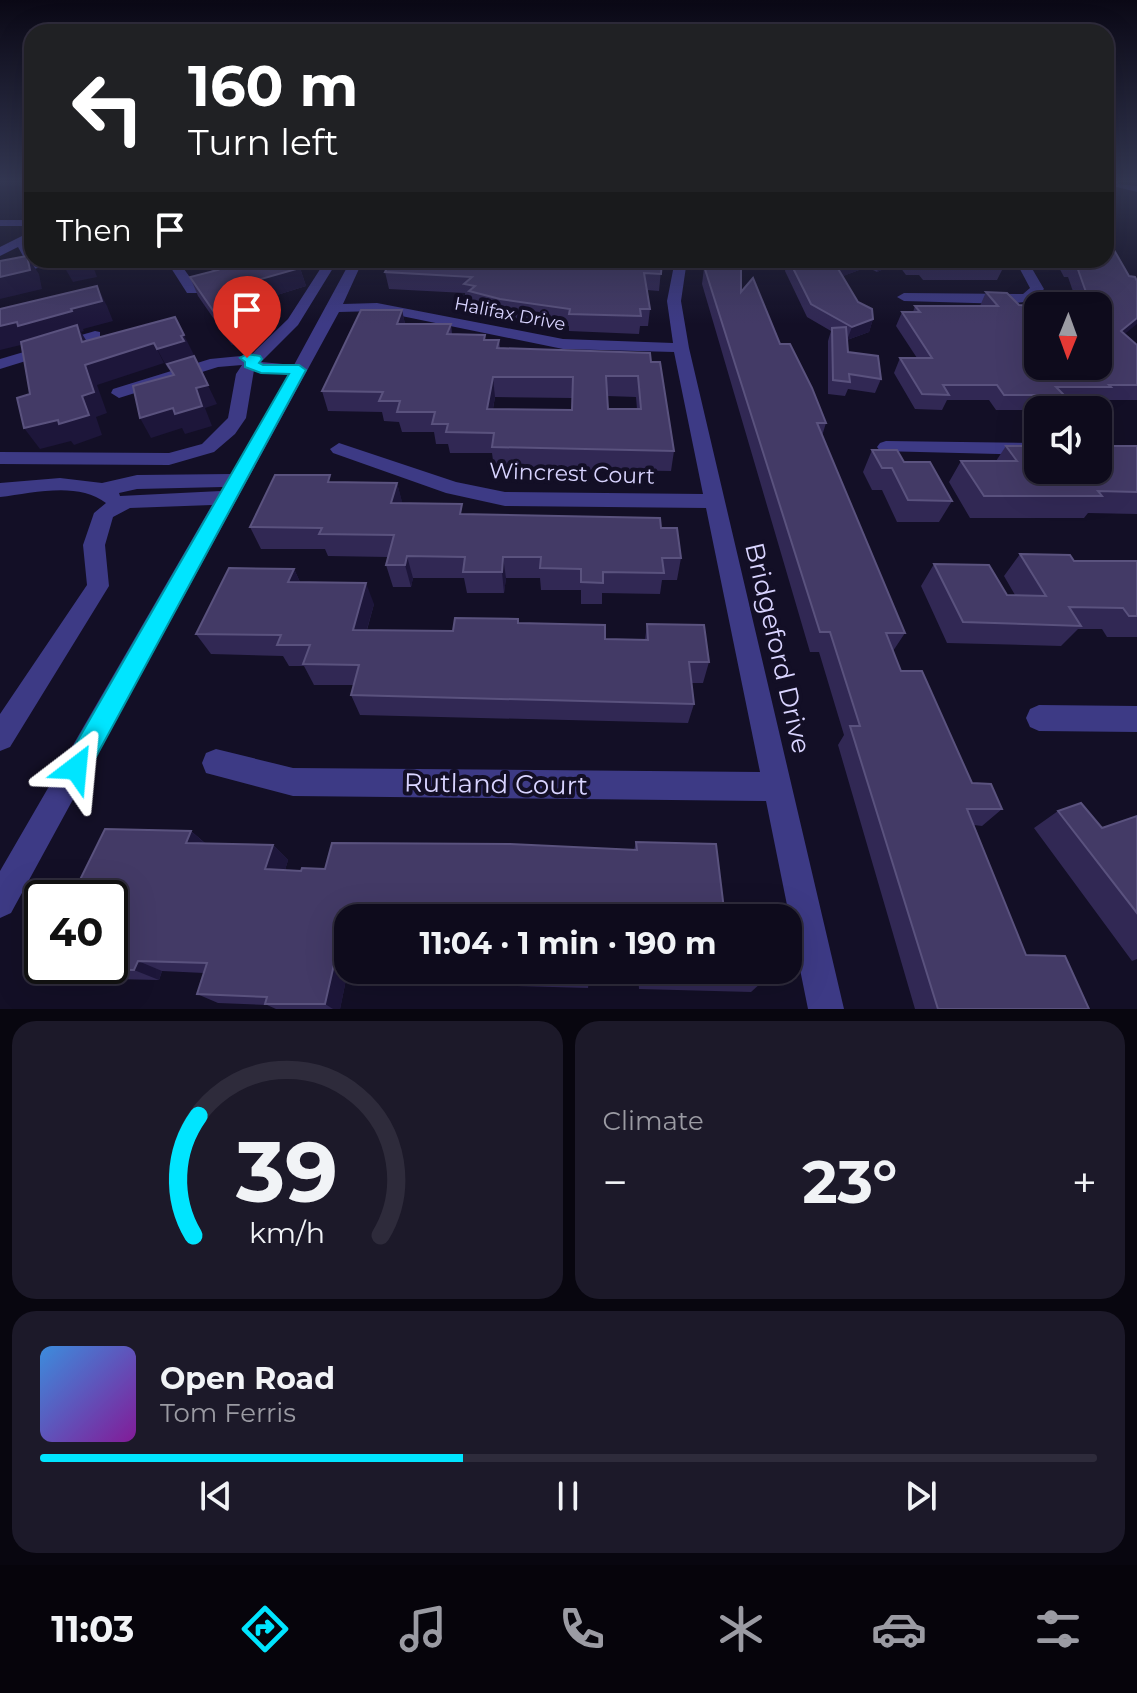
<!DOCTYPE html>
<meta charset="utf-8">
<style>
body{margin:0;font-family:Montserrat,sans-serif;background:#1c1929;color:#f1f3f6;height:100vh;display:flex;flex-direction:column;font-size:30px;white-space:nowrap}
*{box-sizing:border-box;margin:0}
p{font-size:26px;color:#9b9ba3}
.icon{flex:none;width:44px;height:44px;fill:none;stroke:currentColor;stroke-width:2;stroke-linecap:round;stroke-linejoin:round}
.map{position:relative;height:1009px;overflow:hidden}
.details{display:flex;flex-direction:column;gap:12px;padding:12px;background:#08060f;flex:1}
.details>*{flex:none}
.top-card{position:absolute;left:24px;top:24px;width:1090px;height:244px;border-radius:24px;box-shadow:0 8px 32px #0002,0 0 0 2px #2e2b3b;background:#202124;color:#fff;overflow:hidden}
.needle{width:52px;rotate:181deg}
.controls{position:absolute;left:1024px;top:292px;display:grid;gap:16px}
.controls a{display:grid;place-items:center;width:88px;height:88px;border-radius:16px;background:#0e0b1c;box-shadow:0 8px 32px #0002,0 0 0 2px #2e2b3b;font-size:40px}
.speed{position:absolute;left:24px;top:880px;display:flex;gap:16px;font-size:40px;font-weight:700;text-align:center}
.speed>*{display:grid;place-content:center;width:104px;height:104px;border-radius:50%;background:#0e0b1c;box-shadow:0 8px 32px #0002,0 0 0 2px #2e2b3b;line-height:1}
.speed .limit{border:4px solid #111;border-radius:12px;background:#fff;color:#111}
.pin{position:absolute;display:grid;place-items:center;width:68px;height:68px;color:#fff;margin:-82px -34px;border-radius:50% 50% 50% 0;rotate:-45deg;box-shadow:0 0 8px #0007}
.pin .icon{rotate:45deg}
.me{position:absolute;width:88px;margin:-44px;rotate:29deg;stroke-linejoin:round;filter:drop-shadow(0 0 6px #0008)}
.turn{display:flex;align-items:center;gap:28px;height:168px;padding:0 32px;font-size:36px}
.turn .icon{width:104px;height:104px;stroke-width:2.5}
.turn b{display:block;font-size:56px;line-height:68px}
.then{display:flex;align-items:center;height:76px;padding:0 32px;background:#0003;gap:16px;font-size:30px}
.big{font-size:60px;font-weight:700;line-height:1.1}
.details .tile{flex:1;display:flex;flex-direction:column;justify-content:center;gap:12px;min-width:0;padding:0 28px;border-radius:24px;background:#1c1929}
.details .dial{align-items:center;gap:0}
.dial svg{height:208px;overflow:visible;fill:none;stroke:#2e2b3b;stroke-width:7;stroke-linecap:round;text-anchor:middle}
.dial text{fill:#f1f3f6;stroke:none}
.song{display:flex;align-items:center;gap:24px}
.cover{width:96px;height:96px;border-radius:12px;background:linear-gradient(135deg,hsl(210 70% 55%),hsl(290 70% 35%))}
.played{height:8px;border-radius:4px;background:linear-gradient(90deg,#00e5ff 40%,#2e2b3b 40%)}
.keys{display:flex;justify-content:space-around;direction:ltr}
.heat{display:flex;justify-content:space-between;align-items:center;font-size:44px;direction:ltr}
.details .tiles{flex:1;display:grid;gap:12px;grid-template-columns:1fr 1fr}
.tile:last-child{grid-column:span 2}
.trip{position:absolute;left:334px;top:904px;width:468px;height:80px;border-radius:24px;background:#0e0b1c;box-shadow:0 8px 32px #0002,0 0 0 2px #2e2b3b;font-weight:700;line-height:80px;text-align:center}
.tabs{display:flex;height:128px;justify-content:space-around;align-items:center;background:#06040b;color:#9b9ba3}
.tabs .icon{width:56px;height:56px}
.tabs .selected{color:#00e5ff}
.tabs b{font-size:36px;color:#f1f3f6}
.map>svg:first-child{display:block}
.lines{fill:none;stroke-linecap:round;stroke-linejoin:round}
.minor{fill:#3d3a85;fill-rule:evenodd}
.wall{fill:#312854;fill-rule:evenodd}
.shaded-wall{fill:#1d163a}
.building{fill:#433a66;stroke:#5a527e;stroke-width:2;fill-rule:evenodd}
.route{fill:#00e5ff;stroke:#0095a6;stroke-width:2}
.labels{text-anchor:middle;stroke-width:8;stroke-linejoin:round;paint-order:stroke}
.far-street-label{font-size:18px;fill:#d9d4ff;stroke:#130f26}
.street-label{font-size:22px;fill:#d9d4ff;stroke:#130f26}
.near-street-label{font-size:26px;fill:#d9d4ff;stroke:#130f26}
</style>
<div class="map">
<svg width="1137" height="1009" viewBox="0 0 1137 1009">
<rect width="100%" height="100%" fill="#130f26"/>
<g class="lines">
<g class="minor">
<polygon points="1108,183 1137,186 1137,192 1109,185"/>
<rect x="0" y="220" width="32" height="6"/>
<polygon points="32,231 32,239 27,242 32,250 32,260 37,260 41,267 0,279 0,271 28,265 18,247 0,256 0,247"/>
<polygon points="181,260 196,260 184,269 199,290 197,293 187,293 171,268"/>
<path d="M326 260H338L298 325 261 362 294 365 351 260H363L343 304 377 303 563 339 673 343 667 301 675 260H687L681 301 689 348 844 1009H808L766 801 293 796 206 773 202 763 206 753 216 749 293 768 760 772 706 508 505 506 446 493 333 453 330 449 339 443 456 482 505 492 703 494 674 352 563 349 377 311 339 312 11 913 0 918V871L212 505 130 508 113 517 105 545 109 586 10 747 0 751V714L87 585 83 545 94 513 106 503C78 481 33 493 0 497V483L60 478 102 483 137 475 231 474 288 375 254 370 246 418 235 434 214 452 169 465 0 464V452L169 453 202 444 228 418 236 374 242 365 218 367 119 398 111 393 113 389 210 359 251 355 288 319ZM223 487 221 491 120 496 119 493 137 489Z"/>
<polygon points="1015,260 1027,260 1044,289 1032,301 1009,304 904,301 897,297 904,293 1023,294 1030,288"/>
<polygon points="95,331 100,332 100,338 0,369 0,359"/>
<polygon points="886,441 1038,443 1038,455 880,451 877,447 880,443"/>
<polygon points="1039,705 1137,706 1137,732 1039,731 1030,727 1026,718 1030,709"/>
</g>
</g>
<g class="wall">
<polygon points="203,260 293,260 300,268 306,286 261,300 275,327 269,333 232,345 198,296 190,277 212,271"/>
<polygon points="662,260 659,291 647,290 650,309 648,326 640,326 639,334 569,331 569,326 502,316 471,308 471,302 466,301 465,293 389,289 385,272"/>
<polygon points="705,260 741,292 780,344 826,423 822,436 905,633 893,651 901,671 972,783 1002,809 982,826 974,825 1026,955 1089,1009 915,1009 838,745 844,735 819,652 810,652 702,284"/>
<polygon points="782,260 996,260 1003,268 997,280 923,280 919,275 906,275 897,263 877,272 867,267 843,276 858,302 873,319 869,332 847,340 848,352 881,379 875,393 848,389 845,396 828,394 828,341 831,331 807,317 785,271 787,263 781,262"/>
<polygon points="1055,260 1106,260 1125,334 1137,345 1137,400 1102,400 1101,402 1059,402 1054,410 996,410 989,400 947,400 942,410 915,409 894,373 900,358 917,358 896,326 902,312 913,312 915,306 980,306 986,292 1007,293 1038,366 1098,306 1078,306 1068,277 1064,277"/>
<path d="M402 310 405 324H451L452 334 486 340H499L500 348 651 362 674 451 671 471 494 468 492 453H450L448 444H436L434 432H402L399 422 384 421 382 412 328 411 322 391ZM607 396 636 397 637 409H608ZM495 397 572 398V410L493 409Z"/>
<polygon points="1006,446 1038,456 1098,470 1098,452 1102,446 1137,446 1137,514 1088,513 1084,518 970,518 949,482 961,461 996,461"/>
<polygon points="872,450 904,462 952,501 939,522 897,522 882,490 872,490 863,472"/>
<polygon points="333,482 397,483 402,503 463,514 661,528 681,558 677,580 662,580 660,594 602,593 602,604 581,604 581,590 541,590 540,578 506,578 504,593 467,593 464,578 413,578 411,587 393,587 386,565 388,557 328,556 325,549 261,549 250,527"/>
<polygon points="1020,554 1074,561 1137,561 1137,637 1107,637 1102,629 1078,629 1061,646 947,643 921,586 934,564 1007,595 1015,595 1004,576"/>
<polygon points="294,569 300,582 374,604 367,630 453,631 518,623 605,639 645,640 647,624 709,662 703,683 691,683 694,704 688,723 360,715 351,695 354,685 314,685 304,666 289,666 283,656 211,654 196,634"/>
<polygon points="1058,811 1102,828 1137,816 1137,959 1132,961 1034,828"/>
<polygon points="191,831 205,843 273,845 288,860 285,870 301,871 325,869 634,850 636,842 716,844 348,918 348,970 340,1009 276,1009 267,1005 218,1003 197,994 204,973 162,971 159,980 66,978 36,968"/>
<polygon points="638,970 760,970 762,982 751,992 639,989"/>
<polygon points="396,973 589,978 588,988 405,983"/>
</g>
<g class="shaded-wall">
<polygon points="1116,183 1118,183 1114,189 1106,198 1106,193"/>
<polygon points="27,256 39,274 42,289 0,299 0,277"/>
<polygon points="76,260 91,260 97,277 73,282 62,263"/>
<polygon points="857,260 869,260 867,267 833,280 837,267"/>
<polygon points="881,260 899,260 897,263 877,272"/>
<polygon points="300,268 306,286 254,302 247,283"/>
<polygon points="97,286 107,306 113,321 83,329 84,331 81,332 89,345 29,343 0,350 0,326 71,309"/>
<polygon points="268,308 275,327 269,333 232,345 223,325"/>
<polygon points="402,310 406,329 397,324"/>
<polygon points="1137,318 1137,324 1111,345 1121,331"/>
<polygon points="873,319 869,332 847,340 852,327"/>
<polygon points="184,335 194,355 191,356 194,361 168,369 157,349"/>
<polygon points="154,343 164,363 97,385 107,413 96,417 102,435 74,445 71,441 40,449 24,428 82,396 85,365"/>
<polygon points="194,356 217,404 205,408 212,426 185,434 182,428 151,438 140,418 196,388"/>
<polygon points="493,377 495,397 489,429 487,409"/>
<polygon points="397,483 403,505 391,503"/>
<polygon points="407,556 413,578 411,587 405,565"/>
<polygon points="503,557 506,578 504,593 502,572"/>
<polygon points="294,569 304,591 288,582"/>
<polygon points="366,583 374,604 361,650 353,630"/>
<polygon points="191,831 209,847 186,843"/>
<polygon points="273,845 288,860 281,884 265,869"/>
<polygon points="340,938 348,945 348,970 340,1009 333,1009 325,1004"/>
<polygon points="138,961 162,971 159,980 134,970"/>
</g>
<g class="building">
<polygon points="1106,183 1116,183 1106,193"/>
<polygon points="1106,236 1129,276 1135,277 1137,281 1137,318 1121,331 1137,345 1137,385 1109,385 1111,387 1056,387 1064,395 1004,395 997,385 943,385 949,395 922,394 900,358 932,358 902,312 920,312 915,306 998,306 986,292 1007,293 1019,305 1051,306 1038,306 1038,366 1098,366 1098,306 1091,306 1076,264 1071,263 1069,260 1106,260"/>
<polygon points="27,256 30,270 0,277 0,261"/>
<polygon points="60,260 76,260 62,263"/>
<polygon points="210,260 293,260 300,268 247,283 268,308 262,314 223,325 190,277 218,270"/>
<polygon points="391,260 662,260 661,274 644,273 650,309 640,309 641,316 569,314 570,309 500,299 469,291 475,286 464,284 472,277 385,272"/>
<polygon points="705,260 741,260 741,292 753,278 780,344 790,344 812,388 826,423 817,423 905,633 886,633 901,671 922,671 972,783 991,784 1002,809 967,809 1026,955 1065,956 1089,1009 938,1009 850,726 860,726 830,632 820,632 704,266"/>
<polygon points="789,260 857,260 837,267 858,302 872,309 873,319 852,327 811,304"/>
<polygon points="909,260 996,260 1003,268 928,267 924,262 911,262"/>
<polygon points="97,286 102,301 71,309 72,311 18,326 17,322 0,326 0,309"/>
<path d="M361 310H402L397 324H451L447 334 485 335 484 340H499L497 348 650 353 651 362H660L674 451 492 447 494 433 446 432 448 424H432L435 412H397L400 401H379L383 392 322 391ZM606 376H638L641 409H608ZM493 377H573L572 410 487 409Z"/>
<polygon points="175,317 184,335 181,336 184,341 157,349 154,343 85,365 94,392 82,396 89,415 59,424 58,420 24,428 17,398 30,394 21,342 77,325 82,342"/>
<polygon points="846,327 848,352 878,356 881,379 849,374 850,382 833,380 832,328"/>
<polygon points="194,356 208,385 196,388 202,406 175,414 173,408 140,418 133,386 174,375 167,364"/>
<polygon points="1006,446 1030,446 1038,456 1038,470 1098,470 1098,457 1112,457 1102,446 1137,446 1137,492 1098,491 1102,496 984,496 961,461 1017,461"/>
<polygon points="872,450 897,450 904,462 930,462 952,501 908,500 892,468 882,468"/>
<polygon points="275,475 330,475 328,482 397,483 391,503 462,504 460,514 660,518 661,528 677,528 681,558 662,558 664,573 603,572 603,583 581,582 581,569 540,568 541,557 503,557 502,572 463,572 465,557 407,556 405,565 386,565 394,535 319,534 322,528 250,527"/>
<polygon points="1020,554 1070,555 1074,561 1137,561 1137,616 1129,616 1123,608 1069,607 1081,626 963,622 934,564 989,565 1007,595 1046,596"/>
<polygon points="229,568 294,569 288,582 366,583 353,630 453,631 455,618 518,619 518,623 605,625 605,639 648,640 647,624 704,625 709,662 689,662 694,704 351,695 359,665 303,664 310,645 277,645 281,635 196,634"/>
<polygon points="1081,803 1102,828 1137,816 1137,913 1058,811"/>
<polygon points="105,829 191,831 186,843 273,845 265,869 301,871 302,868 325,869 332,843 510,844 637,850 636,842 716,844 724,909 751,909 752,918 348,918 348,938 340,938 325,1004 265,1004 267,997 197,994 207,963 138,961 134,970 36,968 42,956 42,966 110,966 110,898 71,898"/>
<polygon points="396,970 589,970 589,978 396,973"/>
<polygon points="643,970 760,970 762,982 643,980"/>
</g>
<linearGradient id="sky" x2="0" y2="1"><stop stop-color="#0a0815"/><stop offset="0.56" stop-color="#333752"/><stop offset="1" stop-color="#333752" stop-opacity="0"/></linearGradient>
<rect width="1137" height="324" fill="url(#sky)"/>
<polygon class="route" points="247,354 260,356 262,359 259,363 263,365 299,365 306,370 85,777 76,780 67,777 63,768 67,759 289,374 261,373 245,367 245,362 240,358"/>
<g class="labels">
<g class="far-street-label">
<text transform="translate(510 314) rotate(11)" y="6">Halifax Drive</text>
</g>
<g class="street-label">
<text transform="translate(572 473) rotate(2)" y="8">Wincrest Court</text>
</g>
<g class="near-street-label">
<text transform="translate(778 648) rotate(77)" y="9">Bridgeford Drive</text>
<text transform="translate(496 784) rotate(1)" y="9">Rutland Court</text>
</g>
</g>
</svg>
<div class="controls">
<a><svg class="needle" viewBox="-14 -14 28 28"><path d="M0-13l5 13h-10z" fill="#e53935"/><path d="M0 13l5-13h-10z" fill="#9b9ba3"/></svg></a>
<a><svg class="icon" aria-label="sound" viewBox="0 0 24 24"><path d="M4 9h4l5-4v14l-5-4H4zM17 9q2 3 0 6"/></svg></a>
</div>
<div class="speed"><div class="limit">40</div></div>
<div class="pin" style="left:247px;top:358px;background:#d93025"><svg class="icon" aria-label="arrive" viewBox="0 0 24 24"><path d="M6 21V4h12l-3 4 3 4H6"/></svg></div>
<svg class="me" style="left:76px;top:768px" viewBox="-20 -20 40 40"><path d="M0-17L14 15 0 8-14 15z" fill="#00e5ff" stroke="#fff" stroke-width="4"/></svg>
<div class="trip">11:04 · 1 min · 190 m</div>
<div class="top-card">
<div class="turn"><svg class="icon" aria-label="left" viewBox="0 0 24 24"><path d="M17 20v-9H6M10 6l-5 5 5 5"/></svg><div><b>160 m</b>Turn left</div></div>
<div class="then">Then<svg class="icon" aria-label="arrive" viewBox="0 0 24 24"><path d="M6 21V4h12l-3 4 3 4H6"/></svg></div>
</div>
</div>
<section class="details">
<div class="tiles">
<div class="tile dial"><svg viewBox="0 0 100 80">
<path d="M14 69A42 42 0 1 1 86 69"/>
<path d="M14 69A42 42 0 0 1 16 23" stroke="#00e5ff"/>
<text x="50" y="56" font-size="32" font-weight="700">39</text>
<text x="50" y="72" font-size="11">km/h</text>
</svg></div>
<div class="tile"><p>Climate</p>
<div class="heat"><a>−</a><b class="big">23°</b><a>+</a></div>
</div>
<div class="tile">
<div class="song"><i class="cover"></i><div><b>Open Road</b><p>Tom Ferris</p></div></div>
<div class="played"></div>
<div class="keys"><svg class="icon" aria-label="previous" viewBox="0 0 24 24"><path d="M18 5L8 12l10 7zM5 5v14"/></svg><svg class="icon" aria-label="pause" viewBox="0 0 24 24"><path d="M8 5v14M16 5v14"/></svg><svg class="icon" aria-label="next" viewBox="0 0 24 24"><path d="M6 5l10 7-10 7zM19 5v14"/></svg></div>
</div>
</div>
</section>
<nav class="tabs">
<b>11:03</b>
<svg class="icon selected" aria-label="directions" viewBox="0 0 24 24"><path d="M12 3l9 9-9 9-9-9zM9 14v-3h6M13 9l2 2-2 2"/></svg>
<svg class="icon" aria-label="music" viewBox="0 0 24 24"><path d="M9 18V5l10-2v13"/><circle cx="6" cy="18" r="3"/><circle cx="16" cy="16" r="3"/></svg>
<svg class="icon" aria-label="phone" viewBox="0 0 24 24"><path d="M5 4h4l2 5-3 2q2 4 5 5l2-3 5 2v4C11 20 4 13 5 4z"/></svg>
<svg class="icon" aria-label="climate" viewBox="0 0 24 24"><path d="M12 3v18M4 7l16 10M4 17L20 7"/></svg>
<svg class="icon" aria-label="car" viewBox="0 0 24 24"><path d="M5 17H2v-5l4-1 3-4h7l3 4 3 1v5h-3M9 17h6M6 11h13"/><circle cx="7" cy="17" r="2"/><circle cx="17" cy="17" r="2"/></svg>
<svg class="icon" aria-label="filters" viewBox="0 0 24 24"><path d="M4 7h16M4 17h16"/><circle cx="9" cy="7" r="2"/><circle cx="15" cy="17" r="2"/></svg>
</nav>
